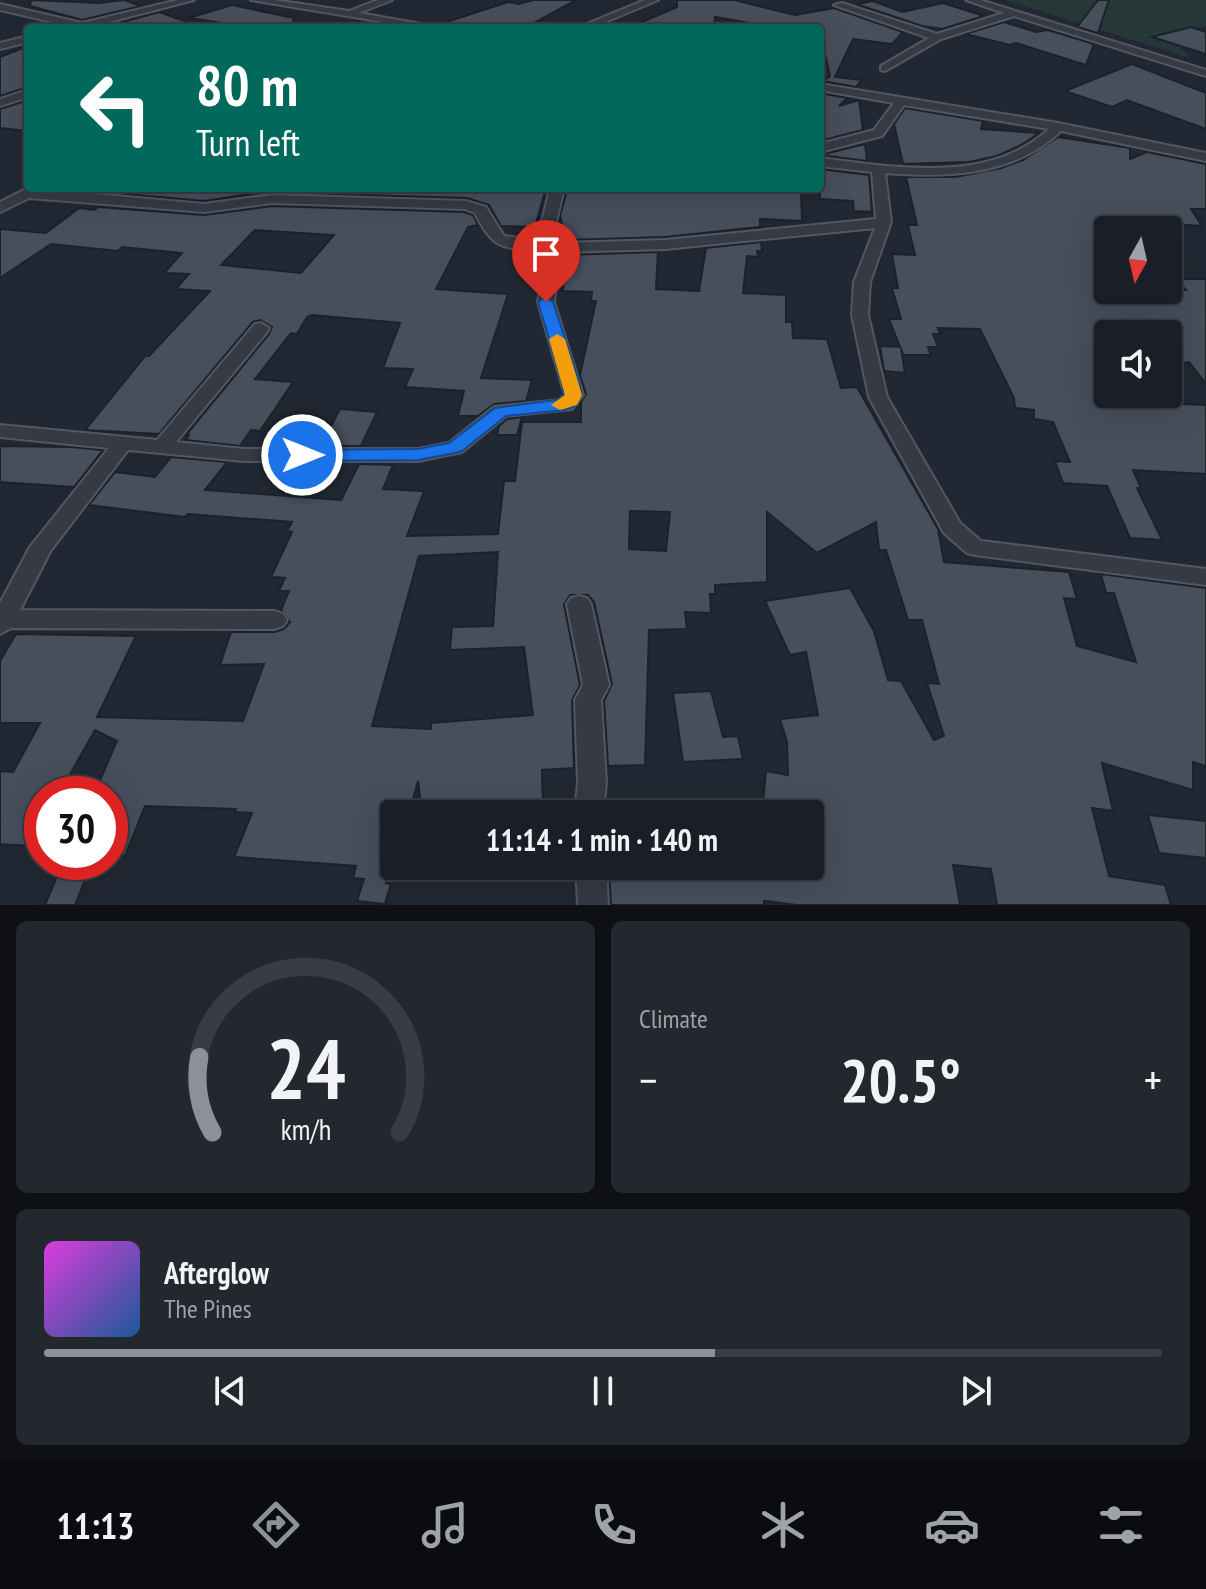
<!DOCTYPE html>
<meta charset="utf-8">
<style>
body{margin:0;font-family:"PT Sans Narrow",sans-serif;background:#23272e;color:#f1f3f6;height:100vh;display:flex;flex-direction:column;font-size:30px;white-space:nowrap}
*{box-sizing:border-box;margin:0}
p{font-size:26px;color:#9fa2a7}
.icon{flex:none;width:44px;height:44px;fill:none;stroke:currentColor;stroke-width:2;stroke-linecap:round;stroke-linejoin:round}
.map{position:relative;height:905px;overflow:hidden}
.panel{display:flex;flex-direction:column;gap:16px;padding:16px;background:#0e1015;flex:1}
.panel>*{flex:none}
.guide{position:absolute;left:24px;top:24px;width:800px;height:168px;border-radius:8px;box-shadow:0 8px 32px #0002,0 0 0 2px #383c43;background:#00695c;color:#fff;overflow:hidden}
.needle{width:52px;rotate:188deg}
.controls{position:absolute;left:1094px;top:216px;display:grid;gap:16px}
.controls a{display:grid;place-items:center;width:88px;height:88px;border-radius:8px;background:#1a1e26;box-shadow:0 8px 32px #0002,0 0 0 2px #383c43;font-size:40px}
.speed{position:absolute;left:24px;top:776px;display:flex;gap:16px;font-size:40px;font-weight:700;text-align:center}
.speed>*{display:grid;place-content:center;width:104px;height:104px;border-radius:50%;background:#1a1e26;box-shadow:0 8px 32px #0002,0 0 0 2px #383c43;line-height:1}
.speed .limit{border:12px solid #d22;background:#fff;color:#111}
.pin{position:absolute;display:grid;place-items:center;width:68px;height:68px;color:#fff;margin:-82px -34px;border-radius:50% 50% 50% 0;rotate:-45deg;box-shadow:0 0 8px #0007}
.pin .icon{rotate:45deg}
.me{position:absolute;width:88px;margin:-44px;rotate:90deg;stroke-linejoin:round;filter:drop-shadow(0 0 6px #0008)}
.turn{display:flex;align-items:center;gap:28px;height:168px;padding:0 40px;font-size:36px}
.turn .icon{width:104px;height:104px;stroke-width:2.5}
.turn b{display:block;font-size:56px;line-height:68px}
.big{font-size:60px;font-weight:700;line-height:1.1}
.panel .tile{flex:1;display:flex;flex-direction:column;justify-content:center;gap:12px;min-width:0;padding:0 28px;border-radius:12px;background:#23272e}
.panel .dial{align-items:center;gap:0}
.dial svg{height:208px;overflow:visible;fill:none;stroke:#383c43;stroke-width:7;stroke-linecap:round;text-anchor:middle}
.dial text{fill:#f1f3f6;stroke:none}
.song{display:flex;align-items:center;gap:24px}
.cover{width:96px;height:96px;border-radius:12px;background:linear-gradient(135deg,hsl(300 70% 55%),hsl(210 70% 35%))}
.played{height:8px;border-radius:4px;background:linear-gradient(90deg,#8c9099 60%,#383c43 60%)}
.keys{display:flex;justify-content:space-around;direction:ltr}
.heat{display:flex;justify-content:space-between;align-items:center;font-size:44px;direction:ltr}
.panel .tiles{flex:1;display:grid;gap:16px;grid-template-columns:1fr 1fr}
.tile:last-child{grid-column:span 2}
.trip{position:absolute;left:380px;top:800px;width:444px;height:80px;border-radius:8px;background:#1a1e26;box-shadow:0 8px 32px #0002,0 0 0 2px #383c43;font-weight:700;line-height:80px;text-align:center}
.dock{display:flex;height:128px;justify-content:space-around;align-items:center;background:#0a0c0f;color:#9fa2a7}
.dock .icon{width:56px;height:56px}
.dock .active{color:#8c9099}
.dock b{font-size:36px;color:#f1f3f6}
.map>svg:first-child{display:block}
.green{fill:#273738}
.building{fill:#474e5c;stroke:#1c212a;stroke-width:2;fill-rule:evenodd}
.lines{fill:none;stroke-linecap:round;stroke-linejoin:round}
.street-casing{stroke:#525762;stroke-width:4}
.street{fill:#353a44;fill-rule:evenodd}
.route{fill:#1a73e8;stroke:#114b97;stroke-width:2}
.slow{fill:#f59e0b}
</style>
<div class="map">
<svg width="1206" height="905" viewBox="0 0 1206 905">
<rect width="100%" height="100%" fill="#222833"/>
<polygon class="green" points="1005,0 1206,0 1206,26 1169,35 1190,58"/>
<g class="building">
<polygon points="31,0 99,3 124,0 141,6 82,20 30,6"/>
<polygon points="533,0 576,0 525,28 447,28 440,24 508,2 519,4"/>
<polygon points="677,0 734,0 795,15 834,8 903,32 892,44 853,39 835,77 862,80 856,87 823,81 830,76 824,49 820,48 820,28 778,28 715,17 714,28 628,28 677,7"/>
<polygon points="1098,0 1109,0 1098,33 1077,27"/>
<polygon points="873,1 902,12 943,3 984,16 942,29 922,26 856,4"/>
<polygon points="232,5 294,18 292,28 256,28 189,18"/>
<polygon points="159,12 193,24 192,28 151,28 123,22"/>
<polygon points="1004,22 1036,32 1048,30 1094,44 1086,65 1016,43 1010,45 965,34"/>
<polygon points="1191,27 1206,32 1206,54 1152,37"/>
<polygon points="28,46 28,87 0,96 0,57"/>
<polygon points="1132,64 1206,93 1206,129 1127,100 1112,107 1065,91"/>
<polygon points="820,93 847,98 839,106 859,100 863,130 820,141"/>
<polygon points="28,100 28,131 0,128 0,109"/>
<polygon points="905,108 983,121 981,129 1039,133 1023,144 997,156 969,162 903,164 894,124"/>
<polygon points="1058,137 1130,148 1130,159 1147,152 1206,164 1206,209 1191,209 1202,226 1157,223 1162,230 1100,230 1108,248 1108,290 1186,290 1176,279 1206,279 1206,384 1189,362 1168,365 1168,334 1094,334 1108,353 1108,394 1136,394 1140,402 1206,405 1206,474 1133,470 1141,488 1137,488 1162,540 1130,538 1107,486 1063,483 1055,461 1070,462 1053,422 1034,419 1034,410 1015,408 1014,398 980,329 938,328 940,334 933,334 938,347 928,347 931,355 903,355 901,348 905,373 884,371 880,346 900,347 889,319 901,319 892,288 898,288 892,254 915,255 908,225 917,225 906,177 955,177 1001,168 1023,160"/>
<polygon points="865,144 867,161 820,155"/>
<polygon points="820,169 869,175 872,212 854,211 853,201 820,199"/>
<polygon points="122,188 227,188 262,192 204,201 115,193"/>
<polygon points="546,188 535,227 501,226 489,205 467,198 362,195 365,189"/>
<polygon points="651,188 801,189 802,221 760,219 760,227 665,237 565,240 560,216 567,190"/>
<path d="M272 206 464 212 473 215 478 225 468 227 436 289 508 294 481 378 532 380 526 401 494 404 478 416H458L464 391 405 387 413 369 383 368 400 323 312 315 307 317 297 334 291 333 255 379 293 382 260 431 251 430 240 446 186 440 189 435H186L269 334 272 327 260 320 253 322 159 434 85 430 145 356H149L210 291 176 289 189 274 164 273 182 253 122 247 118 251 51 244 0 278V229L46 233 79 208 94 210 98 207 204 215ZM255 230 334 235 301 273 221 265Z"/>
<path d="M761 242 762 251H757L758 257 747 256 743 293 786 295V322H792L793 338 827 339 841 388 857 387 938 529 944 562 1069 572 1077 599 1064 598 1077 646 1136 662 1114 593H1106L1101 574 1206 588V766L1193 762V790L1102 763 1113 811 1092 808 1109 876 1165 885 1171 905H997L991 869 953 865 960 905H797L764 901V905H611L609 866H759L808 873 810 814H762L766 771 788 775 787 742 780 719 818 715 806 652 790 655 765 601 850 588 874 631 888 680 901 681 934 740 944 736 927 683 939 684 922 620H908L886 550H879L876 522 817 553 767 512V582L715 585V594H710L711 613 685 612 687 629 649 630 645 765 608 766 604 701 612 684 594 602 588 595H570L564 605 580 685 572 700 574 768 542 770 543 808 474 814H422L418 781 409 814H394V871L391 881 385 883 391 884 385 904 357 901 364 879 353 878 356 866 234 857 252 813 235 812 236 809 145 806 125 856H110V794H94L117 741 95 730 59 794H42V825L30 846 0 844V771L13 772 40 723H0V661L16 634 136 636 97 717 243 721 264 664 220 665 231 632H275L284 629 290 622 281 610 289 591H279L285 578 271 577 292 532 287 531 292 522 188 514 185 517 89 505 115 472 155 477 171 457 227 462 205 490 341 500 359 464 393 465 383 489 424 491 407 536 498 534 504 481H515L522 422H581V402L586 394 580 375 596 301H591L592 292 562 291 568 262H563L565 255 658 252 656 289 699 291 706 248ZM630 511 670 512 666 551 629 549ZM498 552 493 626 452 627 450 650 524 647 533 715 431 723V729L372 726 419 556Z"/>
<polygon points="340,409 377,412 361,446 320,446"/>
<polygon points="522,417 517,435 497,435 499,426 507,419"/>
<polygon points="0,446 71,447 103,450 74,487 0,482"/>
<polygon points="711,691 723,737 738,736 743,759 683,762 673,693"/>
<polygon points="1148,815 1206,821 1206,858 1159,853"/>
<polygon points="61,867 90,868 75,905 45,905"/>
</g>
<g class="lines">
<defs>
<g id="street">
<polygon points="178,0 194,0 86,28 68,28 70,26 0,10 0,4 82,23"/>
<polygon points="251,0 274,0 349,11 378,0 392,0 359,13 444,28 420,28"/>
<polygon points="645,0 658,0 591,28 577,28"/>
<polygon points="966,0 980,0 1206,70 1206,76 1014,16 941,39 885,71 881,70 881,66 929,38 834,5 842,3 937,34 1004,13"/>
<polygon points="28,36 28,42 0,49 0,43"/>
<path d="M820 84 1058 123 1206 153V161L1061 131C1013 176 947 178 885 173L891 222 870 282 868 315 887 397 960 523 981 541 1206 569V585L975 555 967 553 944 533 869 397 852 315 854 282 875 228 665 249 561 252 554 302 583 395 572 409 506 416 462 452 418 461H244L128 450 51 550 20 610 275 611 283 614 287 620 283 626 275 629 11 628 0 634V603L30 547 109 448 0 437V425L157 440 255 324 261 323 269 328 267 332 176 442 244 449H418L449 443 494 407 560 400 565 395 538 302 546 251C504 247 495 253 475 213L465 209 272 203 204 212 29 198 0 212V202L28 188 204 204 272 195 466 201 486 207 504 236 543 241 539 235 550 188H564L553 235 559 243 665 240 876 219 872 172 820 166V158C894 167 988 185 1049 129L904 105 882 136 820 152V144L874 130 894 103 820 90Z"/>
<polygon points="28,90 28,97 0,106 0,99"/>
<polygon points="579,596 587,598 591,604 609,685 601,700 606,782 603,814 575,814 578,782 575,700 583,685 567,604 571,598"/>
<polygon points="576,866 606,866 608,905 578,905"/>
</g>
</defs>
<use href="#street" class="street-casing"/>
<use href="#street" class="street"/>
</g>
<polygon class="route" points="546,297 553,302 580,385 577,405 565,410 506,416 462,451 455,453 418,460 302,461 293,455 302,450 418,449 449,443 495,408 563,399 563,385 538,302"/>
<polygon class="slow" points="557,334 565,339 582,395 577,405 560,410 551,405 565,395 549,339"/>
</svg>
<div class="controls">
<a><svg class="needle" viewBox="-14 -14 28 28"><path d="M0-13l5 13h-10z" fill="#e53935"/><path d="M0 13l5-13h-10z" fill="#9fa2a7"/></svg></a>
<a><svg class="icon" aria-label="sound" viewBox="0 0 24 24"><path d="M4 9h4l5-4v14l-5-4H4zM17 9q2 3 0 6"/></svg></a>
</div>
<div class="speed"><div class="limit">30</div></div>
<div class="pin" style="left:546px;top:302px;background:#d93025"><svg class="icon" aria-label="arrive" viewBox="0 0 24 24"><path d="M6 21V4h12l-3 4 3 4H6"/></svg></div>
<svg class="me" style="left:302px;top:455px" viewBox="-20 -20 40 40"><circle r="17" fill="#1a73e8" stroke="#fff" stroke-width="3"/><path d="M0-11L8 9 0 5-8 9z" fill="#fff"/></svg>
<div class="trip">11:14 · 1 min · 140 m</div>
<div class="guide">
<div class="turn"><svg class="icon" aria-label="left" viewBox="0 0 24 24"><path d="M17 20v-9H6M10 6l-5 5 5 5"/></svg><div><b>80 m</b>Turn left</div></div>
</div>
</div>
<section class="panel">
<div class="tiles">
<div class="tile dial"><svg viewBox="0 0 100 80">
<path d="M14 69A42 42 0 1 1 86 69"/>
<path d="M14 69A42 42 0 0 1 9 40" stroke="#8c9099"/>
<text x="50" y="56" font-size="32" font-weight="700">24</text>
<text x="50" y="72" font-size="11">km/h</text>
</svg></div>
<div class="tile"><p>Climate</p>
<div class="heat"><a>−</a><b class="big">20.5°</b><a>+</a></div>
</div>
<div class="tile">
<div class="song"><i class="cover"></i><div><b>Afterglow</b><p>The Pines</p></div></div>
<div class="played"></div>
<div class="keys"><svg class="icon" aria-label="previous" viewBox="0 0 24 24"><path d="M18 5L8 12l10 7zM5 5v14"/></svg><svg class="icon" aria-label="pause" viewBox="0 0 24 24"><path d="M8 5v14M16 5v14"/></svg><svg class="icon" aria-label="next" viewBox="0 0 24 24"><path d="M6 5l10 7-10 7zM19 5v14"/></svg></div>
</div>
</div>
</section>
<nav class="dock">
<b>11:13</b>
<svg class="icon active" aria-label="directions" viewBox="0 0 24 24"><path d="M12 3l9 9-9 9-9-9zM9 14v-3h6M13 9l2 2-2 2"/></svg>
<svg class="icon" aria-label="music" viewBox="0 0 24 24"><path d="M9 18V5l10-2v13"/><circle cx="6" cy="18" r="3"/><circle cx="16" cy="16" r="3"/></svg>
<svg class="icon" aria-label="phone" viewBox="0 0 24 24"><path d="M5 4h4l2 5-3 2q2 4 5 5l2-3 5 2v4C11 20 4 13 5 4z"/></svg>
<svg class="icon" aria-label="climate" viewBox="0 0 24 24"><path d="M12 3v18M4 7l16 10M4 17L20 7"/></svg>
<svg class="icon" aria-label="car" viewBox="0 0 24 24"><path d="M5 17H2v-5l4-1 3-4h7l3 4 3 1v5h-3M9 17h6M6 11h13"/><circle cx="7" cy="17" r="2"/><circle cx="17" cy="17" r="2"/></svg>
<svg class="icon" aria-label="filters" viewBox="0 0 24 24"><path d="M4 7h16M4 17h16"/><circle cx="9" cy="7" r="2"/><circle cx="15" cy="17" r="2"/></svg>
</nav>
